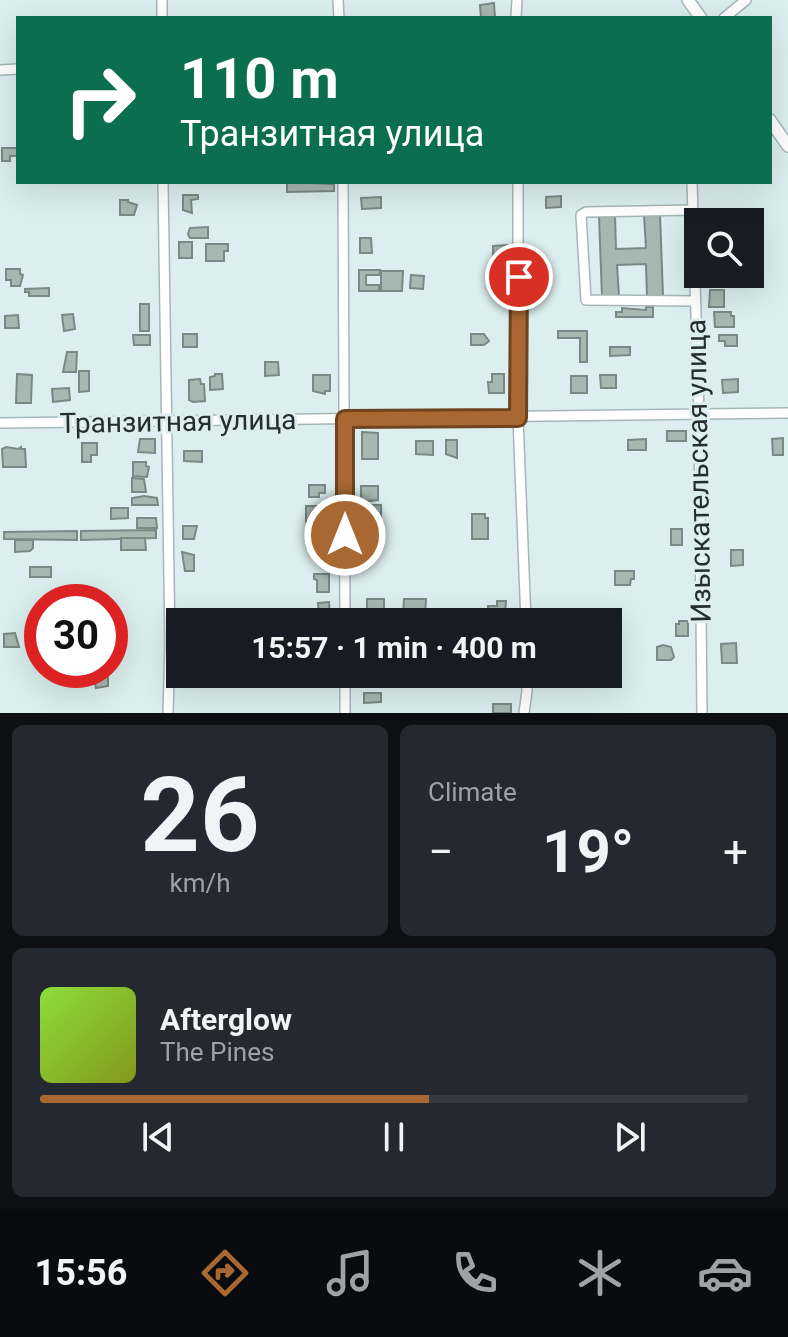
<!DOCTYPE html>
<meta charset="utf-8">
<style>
body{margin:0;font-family:Roboto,sans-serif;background:#242831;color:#f1f3f6;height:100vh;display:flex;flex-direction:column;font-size:30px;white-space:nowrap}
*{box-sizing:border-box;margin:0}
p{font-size:26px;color:#9ea1a6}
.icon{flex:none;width:44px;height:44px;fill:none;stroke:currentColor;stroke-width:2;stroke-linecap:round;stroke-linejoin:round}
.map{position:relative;height:713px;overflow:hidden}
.drawer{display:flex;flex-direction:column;gap:12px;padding:12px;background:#0d0f14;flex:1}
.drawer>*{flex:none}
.top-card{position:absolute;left:16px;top:16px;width:756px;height:168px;border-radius:0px;box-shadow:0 8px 32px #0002;background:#0b6e4f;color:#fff;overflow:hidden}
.fabs{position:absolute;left:684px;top:208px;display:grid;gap:16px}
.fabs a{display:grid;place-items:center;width:80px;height:80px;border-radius:0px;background:#171b24;box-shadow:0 8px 32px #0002;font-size:40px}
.speed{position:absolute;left:24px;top:584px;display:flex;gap:16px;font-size:40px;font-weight:700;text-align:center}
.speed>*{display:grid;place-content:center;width:104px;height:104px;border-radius:50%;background:#171b24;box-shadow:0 8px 32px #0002;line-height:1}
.speed .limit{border:12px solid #d22;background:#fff;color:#111}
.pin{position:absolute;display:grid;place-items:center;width:68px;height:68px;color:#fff;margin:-34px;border:4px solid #fff;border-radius:50%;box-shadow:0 2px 8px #0007}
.me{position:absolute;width:88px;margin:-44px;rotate:0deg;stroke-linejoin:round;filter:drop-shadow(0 0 6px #0008)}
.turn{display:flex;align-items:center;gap:28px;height:168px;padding:0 32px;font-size:36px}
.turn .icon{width:104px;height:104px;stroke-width:2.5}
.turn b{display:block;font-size:56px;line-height:68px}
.big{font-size:60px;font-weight:700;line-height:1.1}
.drawer .tile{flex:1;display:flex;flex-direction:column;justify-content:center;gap:12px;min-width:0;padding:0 28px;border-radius:12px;background:#242831}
.drawer .dial{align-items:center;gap:0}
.dial b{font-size:104px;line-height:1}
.song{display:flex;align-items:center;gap:24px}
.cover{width:96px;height:96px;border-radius:12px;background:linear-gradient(135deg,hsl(90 70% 55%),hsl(70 70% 35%))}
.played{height:8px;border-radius:4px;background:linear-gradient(90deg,#a96832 55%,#363941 55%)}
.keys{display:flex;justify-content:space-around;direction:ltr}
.heat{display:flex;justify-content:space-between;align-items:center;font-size:44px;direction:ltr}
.drawer .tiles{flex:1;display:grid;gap:12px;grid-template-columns:1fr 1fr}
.tile:last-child{grid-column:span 2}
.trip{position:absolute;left:166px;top:608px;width:456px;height:80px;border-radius:0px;background:#171b24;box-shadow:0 8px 32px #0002;font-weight:700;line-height:80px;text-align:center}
.tab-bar{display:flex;height:128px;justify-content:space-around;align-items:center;background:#090b0e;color:#9ea1a6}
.tab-bar .icon{width:56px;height:56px}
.tab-bar .current{color:#a96832}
.tab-bar b{font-size:36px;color:#f1f3f6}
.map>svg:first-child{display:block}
.building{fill:#a7b7b1;stroke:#7a8983;stroke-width:2}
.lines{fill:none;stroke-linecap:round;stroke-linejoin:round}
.minor-casing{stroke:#a5b7b8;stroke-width:12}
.major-casing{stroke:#a5b7b8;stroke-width:14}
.minor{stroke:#fff;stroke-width:9}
.major{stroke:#fff;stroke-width:11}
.route-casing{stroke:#6e4420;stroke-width:20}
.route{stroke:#a96832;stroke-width:14}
.labels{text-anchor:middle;stroke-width:6;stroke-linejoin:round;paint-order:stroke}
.street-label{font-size:28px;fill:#262d2e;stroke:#dceeef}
</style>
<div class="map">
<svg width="788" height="713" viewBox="0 0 788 713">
<rect width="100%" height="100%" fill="#dceeef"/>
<g class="building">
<polygon points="494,3 495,18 481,18 480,5"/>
<polygon points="2,148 18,148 18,156 10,156 10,161 2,161"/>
<polygon points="287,182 334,184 334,191 287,192"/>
<polygon points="183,195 198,195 198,199 191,200 192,213 183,210"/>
<polygon points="561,196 561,207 546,208 546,197"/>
<polygon points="381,197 381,208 362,209 361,198"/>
<polygon points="120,200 128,200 128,202 137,205 134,215 120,215"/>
<polygon points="660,214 663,296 647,296 646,264 617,265 619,296 602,297 599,216 615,216 616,249 646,248 644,215"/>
<polygon points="208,227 208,238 190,238 188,234 190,228"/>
<polygon points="360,238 371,238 372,253 360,253"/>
<rect x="179" y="242" width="13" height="16"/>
<polygon points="206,244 228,244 228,251 224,251 224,261 206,261"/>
<polygon points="507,245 508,257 493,258 493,246"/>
<polygon points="6,269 20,269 20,274 23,275 20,286 11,286 11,280 6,280"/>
<polygon points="359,270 380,270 379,275 366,275 366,285 379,285 379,291 359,291"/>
<polygon points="381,271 403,271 402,291 381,291"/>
<polygon points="411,275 424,276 423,289 410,288"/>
<polygon points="49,288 49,296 29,296 29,292 25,292 25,289"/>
<polygon points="710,290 724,290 724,307 709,307"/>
<rect x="140" y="304" width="9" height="27"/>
<polygon points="646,307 653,307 653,317 616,317 616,312 622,312 622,308 646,310"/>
<polygon points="714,312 731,312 731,316 734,316 734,327 715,327"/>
<polygon points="73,314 75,329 64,331 62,315"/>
<polygon points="18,315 19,328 5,328 5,316"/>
<polygon points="558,331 587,331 587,362 580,362 580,338 558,338"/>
<rect x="183" y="334" width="14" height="13"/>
<polygon points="471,334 484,334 489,341 484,345 471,345"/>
<polygon points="133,335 150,335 150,345 134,345"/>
<polygon points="719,335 737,335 737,346 725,346 725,341 719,341"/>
<polygon points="610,347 630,347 630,355 610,356"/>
<polygon points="67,352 77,352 76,372 63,372"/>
<polygon points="265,362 278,362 279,375 265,376"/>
<polygon points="79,371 89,371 89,391 79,392"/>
<polygon points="17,374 32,375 31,403 16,403"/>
<polygon points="215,374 222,374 223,389 210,390 210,377 215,376"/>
<polygon points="492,374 504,374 504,393 489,393 488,382 492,382"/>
<polygon points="313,375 330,375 330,391 325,391 325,394 313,391"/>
<polygon points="600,375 616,375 616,388 601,388"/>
<rect x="571" y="376" width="16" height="17"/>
<polygon points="200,379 201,384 204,384 205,401 193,402 189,400 189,380"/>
<polygon points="738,379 738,392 723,393 722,380"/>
<polygon points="69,388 70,400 53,402 52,389"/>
<rect x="667" y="431" width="19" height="10"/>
<polygon points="362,432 378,433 378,459 362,459"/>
<polygon points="783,438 783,455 773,455 772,439"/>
<polygon points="140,439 155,439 155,453 138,452"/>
<polygon points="646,439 646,450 628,450 628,440"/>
<polygon points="446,440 457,440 457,458 446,454"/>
<polygon points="416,441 433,441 433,455 416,454"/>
<polygon points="82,443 97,443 97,455 91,455 91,462 82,462"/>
<polygon points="6,447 18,449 21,447 21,449 25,449 26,467 3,467 2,449"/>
<polygon points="184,451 202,451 202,462 184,461"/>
<polygon points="133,462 146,462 146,466 149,467 147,477 133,476"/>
<polygon points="132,478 144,479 146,492 132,492"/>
<polygon points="309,485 325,485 325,493 319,493 319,497 309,497"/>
<polygon points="361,486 378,486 378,500 361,502"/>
<polygon points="144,496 157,498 158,505 132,505 132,498"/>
<polygon points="366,505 381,505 381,520 365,518"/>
<rect x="306" y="506" width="22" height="16"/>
<polygon points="111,508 128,508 128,518 111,519"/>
<polygon points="472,514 485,514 485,518 488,518 488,539 472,539"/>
<polygon points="137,518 156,518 157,528 137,528"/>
<polygon points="183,526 197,526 194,539 183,539"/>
<rect x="671" y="529" width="11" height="16"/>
<polygon points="156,530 156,538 81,540 81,531"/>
<polygon points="77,531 77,540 4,539 4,532"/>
<polygon points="121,538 145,538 146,550 121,550"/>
<polygon points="15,540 33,540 33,548 30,551 15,552"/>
<polygon points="731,550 743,550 743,565 731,566"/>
<polygon points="182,552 194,555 194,571 185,571"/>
<rect x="30" y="567" width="21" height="10"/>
<polygon points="615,571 634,571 634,579 631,579 630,585 615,585"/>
<polygon points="314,574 329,574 329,592 317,592 317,580 314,579"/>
<rect x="367" y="599" width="17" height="15"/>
<polygon points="404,599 426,599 425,616 403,616"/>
<polygon points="497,601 506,601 505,614 488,614 488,606 497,606"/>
<polygon points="329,602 330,618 319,619 318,603"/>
<polygon points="679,621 688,621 688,636 676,636 676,624 679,624"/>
<polygon points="15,633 19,647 4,647 4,634"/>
<polygon points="736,643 737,663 722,663 721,644"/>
<polygon points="663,645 671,647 674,657 671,660 657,660 657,647"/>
<polygon points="101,672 108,672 108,686 96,688 94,678 101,678"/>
<polygon points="364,693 381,693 381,702 364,703"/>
<rect x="493" y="704" width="18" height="9"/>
</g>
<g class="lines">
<defs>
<g id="minor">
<polyline points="338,0 339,18"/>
<polyline points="162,18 162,0"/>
<polyline points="516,18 517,0"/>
<polyline points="724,18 746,0"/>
<polyline points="0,70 18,69"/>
<polyline points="163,182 170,644 168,713"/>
<polyline points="343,182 345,622"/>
<polyline points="518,182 518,418 526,622"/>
<polyline points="692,182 699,414 702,713"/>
<polyline points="693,210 586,212 581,215 586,300 695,301"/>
<polyline points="0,423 788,413"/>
<polyline points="345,674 345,713"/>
<polyline points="524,713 527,691 526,674"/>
</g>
<g id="major">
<polyline points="688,0 701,18"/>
<polyline points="770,120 788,146"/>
</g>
</defs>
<use href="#minor" class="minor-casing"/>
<use href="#major" class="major-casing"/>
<use href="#minor" class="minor"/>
<use href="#major" class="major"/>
</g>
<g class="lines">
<defs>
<polyline id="route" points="345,535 345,419 518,418 519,277"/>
</defs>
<use href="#route" class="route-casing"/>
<use href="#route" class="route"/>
</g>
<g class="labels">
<g class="street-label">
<text transform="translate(178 421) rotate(-1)" y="10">Транзитная улица</text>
<text transform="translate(698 471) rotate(-91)" y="10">Изыскательская улица</text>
</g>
</g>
</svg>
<div class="fabs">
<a><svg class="icon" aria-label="search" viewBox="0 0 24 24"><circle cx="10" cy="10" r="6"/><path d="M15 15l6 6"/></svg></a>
</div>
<div class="speed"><div class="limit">30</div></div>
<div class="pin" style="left:519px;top:277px;background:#d93025"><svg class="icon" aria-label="arrive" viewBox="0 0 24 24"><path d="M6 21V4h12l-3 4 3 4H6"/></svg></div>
<svg class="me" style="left:345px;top:535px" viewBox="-20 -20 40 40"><circle r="17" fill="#a96832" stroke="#fff" stroke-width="3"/><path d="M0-11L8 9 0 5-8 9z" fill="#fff"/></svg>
<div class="trip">15:57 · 1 min · 400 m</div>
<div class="top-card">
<div class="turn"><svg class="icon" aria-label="right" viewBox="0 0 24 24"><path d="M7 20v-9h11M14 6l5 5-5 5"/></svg><div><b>110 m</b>Транзитная улица</div></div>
</div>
</div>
<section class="drawer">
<div class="tiles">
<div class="tile dial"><b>26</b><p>km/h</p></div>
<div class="tile"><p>Climate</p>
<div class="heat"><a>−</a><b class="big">19°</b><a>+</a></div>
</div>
<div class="tile">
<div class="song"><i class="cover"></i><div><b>Afterglow</b><p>The Pines</p></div></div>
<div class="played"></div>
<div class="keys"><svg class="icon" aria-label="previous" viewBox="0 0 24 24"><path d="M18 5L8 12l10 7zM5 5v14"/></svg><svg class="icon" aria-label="pause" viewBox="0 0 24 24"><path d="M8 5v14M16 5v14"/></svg><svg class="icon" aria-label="next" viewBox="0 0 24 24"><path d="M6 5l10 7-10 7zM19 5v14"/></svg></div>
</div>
</div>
</section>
<nav class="tab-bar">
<b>15:56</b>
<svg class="icon current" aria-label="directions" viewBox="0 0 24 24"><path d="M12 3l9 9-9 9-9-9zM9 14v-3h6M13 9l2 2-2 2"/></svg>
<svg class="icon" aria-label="music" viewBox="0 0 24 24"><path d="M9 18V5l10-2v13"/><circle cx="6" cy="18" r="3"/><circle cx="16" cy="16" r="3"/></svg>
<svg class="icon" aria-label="phone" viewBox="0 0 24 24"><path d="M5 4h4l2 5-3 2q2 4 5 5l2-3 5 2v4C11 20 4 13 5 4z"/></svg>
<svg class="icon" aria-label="climate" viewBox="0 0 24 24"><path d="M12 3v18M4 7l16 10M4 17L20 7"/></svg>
<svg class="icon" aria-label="car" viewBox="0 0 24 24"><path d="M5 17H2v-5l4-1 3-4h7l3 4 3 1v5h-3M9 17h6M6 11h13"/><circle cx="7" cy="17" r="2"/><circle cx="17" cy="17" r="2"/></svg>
</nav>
